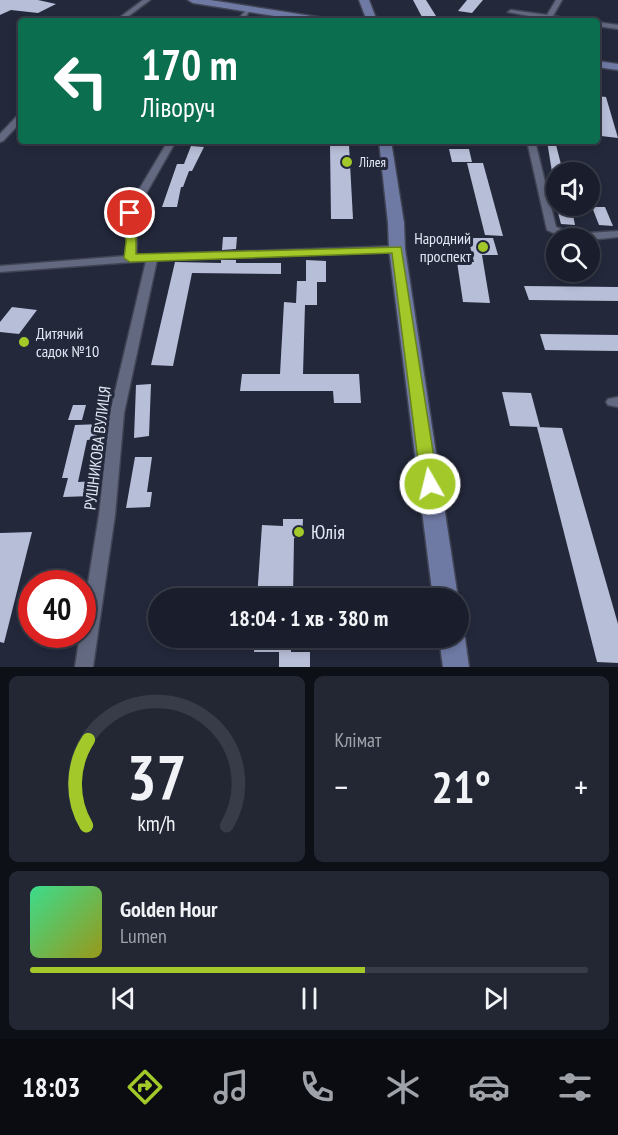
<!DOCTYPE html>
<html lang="uk">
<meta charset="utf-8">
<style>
body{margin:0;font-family:"PT Sans Narrow",sans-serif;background:#232734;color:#f1f3f6;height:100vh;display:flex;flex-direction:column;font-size:22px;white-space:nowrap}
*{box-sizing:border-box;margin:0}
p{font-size:20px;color:#9fa2a9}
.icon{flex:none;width:33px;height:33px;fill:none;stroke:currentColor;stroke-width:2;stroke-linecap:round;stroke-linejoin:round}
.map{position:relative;height:667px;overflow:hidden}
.drawer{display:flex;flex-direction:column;gap:9px;padding:9px;background:#0e1018;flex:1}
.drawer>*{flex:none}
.top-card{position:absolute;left:18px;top:18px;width:582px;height:126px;border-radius:6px;box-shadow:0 3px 9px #0003,0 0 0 2px #383c48;background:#0b6e4f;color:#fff;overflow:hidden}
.buttons{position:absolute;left:546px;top:162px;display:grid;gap:12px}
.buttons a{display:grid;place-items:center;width:54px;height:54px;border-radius:50%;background:#1a1e2c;box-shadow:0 3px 9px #0003,0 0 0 2px #383c48;font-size:30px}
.speed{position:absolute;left:18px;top:570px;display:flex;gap:12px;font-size:30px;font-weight:700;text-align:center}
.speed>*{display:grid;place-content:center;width:78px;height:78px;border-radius:50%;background:#1a1e2c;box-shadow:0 3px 9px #0003,0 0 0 2px #383c48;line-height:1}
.speed .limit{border:9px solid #d22;background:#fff;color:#111}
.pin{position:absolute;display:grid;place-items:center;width:51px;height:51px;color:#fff;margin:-26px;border:3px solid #fff;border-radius:50%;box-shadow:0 2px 6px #0007}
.me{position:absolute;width:66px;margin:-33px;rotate:352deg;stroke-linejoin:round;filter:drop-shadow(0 0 4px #0008)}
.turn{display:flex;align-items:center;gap:21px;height:126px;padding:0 24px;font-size:27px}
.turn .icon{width:78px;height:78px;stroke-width:2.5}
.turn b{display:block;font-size:42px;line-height:51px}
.big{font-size:45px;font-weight:800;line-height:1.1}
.drawer .widget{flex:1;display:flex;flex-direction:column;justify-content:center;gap:9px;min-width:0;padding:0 21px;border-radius:9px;background:#232734}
.drawer .dial{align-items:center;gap:0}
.dial svg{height:156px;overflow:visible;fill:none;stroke:#383c48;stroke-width:7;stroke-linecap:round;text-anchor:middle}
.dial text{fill:#f1f3f6;stroke:none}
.song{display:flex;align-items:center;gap:18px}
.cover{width:72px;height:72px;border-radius:9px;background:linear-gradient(135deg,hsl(150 70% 55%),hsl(60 70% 35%))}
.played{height:6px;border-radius:3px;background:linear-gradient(90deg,#a2c929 60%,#383c48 60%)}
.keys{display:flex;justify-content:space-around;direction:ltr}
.heat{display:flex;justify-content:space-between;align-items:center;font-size:33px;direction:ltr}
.drawer .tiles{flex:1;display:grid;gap:9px;grid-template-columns:1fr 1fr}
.widget:last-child{grid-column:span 2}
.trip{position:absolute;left:148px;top:588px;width:321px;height:60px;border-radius:30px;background:#1a1e2c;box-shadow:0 3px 9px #0003,0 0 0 2px #383c48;font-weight:800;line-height:60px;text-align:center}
.menu{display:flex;height:96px;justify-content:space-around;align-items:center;background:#0a0c12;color:#9fa2a9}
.menu .icon{width:42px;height:42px}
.menu .on{color:#a2c929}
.menu b{font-size:27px;color:#f1f3f6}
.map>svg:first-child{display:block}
.building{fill:#b7bed7}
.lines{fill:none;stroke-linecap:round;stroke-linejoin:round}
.street-casing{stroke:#404454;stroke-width:3}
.secondary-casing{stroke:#404454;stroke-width:3}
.street{fill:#636980;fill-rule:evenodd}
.secondary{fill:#6f7aa4;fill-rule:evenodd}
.route{fill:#a2c929;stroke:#69831b;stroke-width:1.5}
.poi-dot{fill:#a2c929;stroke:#23283b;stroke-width:2}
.labels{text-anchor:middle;stroke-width:6;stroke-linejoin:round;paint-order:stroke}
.far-poi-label{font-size:14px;fill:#e3e7f4;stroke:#23283b;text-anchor:start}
.poi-label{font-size:16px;fill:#e3e7f4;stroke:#23283b;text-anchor:end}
.street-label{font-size:16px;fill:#e3e7f4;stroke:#23283b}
.near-poi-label{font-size:20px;fill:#e3e7f4;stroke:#23283b;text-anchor:start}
</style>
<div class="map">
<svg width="618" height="667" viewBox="0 0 618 667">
<rect width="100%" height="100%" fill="#23283b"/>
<g class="building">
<polygon points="0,0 38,0 56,4 38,13 11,10 0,15"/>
<polygon points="413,0 426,0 436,16 422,17"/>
<polygon points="467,0 483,0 472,13 458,11"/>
<polygon points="597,96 606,97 618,138 601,136 597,123"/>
<polygon points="547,141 555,141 563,172 552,172"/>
<polygon points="330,144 349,145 353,219 331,219"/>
<polygon points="191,146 204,147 192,171 189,171 183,187 181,187 177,207 162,207 177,164 184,164"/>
<polygon points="449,149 469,149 472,162 452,162"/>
<polygon points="467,163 483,163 503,236 485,235"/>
<polygon points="592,207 605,207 613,226 599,225"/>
<polygon points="557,209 572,210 575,225 561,224"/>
<polygon points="223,237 237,237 236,249 222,250"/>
<polygon points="468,238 493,238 498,255 482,255 490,303 463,302 457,262 474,262"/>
<polygon points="221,260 236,260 236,263 281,263 281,274 192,273 173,366 151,365 175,262 221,263"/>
<polygon points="306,260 326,261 326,282 317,282 317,305 305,305 303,374 359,374 361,403 334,403 333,391 240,391 242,374 280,374 284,302 296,303 297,281 306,281"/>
<polygon points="524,286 618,287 618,301 529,300"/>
<polygon points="12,307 37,310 19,334 0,332 0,322"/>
<polygon points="540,334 618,335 618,351 545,350"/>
<polygon points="151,384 149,436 134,438 136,385"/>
<polygon points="502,392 531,393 540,427 510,426"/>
<polygon points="73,405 86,405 82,420 68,420"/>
<polygon points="102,424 100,439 87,440 78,482 95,481 92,496 63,497 68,478 62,478 75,425"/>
<polygon points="537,427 562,428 618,624 618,663 597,662"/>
<polygon points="135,457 152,457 147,492 152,492 150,507 126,508"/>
<polygon points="283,519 303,519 302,538 294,538 293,598 257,598 262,525 283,526"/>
<polygon points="32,532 4,643 0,642 0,533"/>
<polygon points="255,638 291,638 291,652 310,652 310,667 279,667 279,652 254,652"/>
</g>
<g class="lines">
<defs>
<g id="street">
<polygon points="143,0 150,0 122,21 115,21"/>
<polygon points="556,0 562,0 553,16 579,21 551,19 544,21 545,19 508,12 511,10 547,15"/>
<polygon points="248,7 251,9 243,21 237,21"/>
<polygon points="597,22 618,25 618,29 597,26"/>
<polygon points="18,115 21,115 21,122 3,141 0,142 0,134"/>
<polygon points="168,141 176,141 135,213 137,242 136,255 397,246 402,249 397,252 157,260 124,413 115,515 93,667 75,667 80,634 82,634 82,620 99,515 110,413 146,261 0,272 0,266 125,256 127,242 125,213"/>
<polygon points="527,141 535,141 556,227 574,234 618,231 618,237 590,240 590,238 564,238 547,230"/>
<polygon points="618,397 618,407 608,405 606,402 608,399"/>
</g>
<g id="secondary">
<polygon points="188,0 210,0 324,18 329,21 306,21 193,3"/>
<polygon points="359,0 369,0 377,21 367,21"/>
<polygon points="597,61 618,64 618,70 597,67"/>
<polygon points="379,141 391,141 404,223 405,249 458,598 433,598 389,249 388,223"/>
<polygon points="459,628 465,638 469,667 443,667 439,638 459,638"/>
</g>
</defs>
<use href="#street" class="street-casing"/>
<use href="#secondary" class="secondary-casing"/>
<use href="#street" class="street"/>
<use href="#secondary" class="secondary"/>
</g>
<polygon class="route" points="130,210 136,213 136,254 401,247 438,484 436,488 430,490 424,488 421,484 392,253 130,262 124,258 126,242 124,213"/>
<g class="poi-dot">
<circle cx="347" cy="162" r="6"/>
<circle cx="483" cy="247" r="6"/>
<circle cx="24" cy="342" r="6"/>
<circle cx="299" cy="532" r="6"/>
</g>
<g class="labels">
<g class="far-poi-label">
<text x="359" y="167">Лілея</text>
</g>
<g class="poi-label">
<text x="471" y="244">Народний<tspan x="471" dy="18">проспект</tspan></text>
<text x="36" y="339" text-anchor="start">Дитячий<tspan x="36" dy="18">садок №10</tspan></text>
</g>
<g class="street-label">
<text transform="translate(97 448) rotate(-83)" y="6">РУШНИКОВА ВУЛИЦЯ</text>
</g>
<g class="near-poi-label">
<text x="311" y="539">Юлія</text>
</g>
</g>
</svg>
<div class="buttons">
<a><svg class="icon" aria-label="sound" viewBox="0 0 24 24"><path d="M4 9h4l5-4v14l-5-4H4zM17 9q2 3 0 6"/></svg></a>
<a><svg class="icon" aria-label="search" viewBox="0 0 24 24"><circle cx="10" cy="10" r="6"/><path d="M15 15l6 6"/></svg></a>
</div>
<div class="speed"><div class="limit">40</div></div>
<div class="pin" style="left:130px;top:213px;background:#d93025"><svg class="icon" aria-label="arrive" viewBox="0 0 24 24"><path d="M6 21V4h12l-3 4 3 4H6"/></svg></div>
<svg class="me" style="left:430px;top:484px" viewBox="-20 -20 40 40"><circle r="17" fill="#a2c929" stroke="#fff" stroke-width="3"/><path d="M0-11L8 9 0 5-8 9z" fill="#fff"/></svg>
<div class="trip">18:04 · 1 хв · 380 m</div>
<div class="top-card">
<div class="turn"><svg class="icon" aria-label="left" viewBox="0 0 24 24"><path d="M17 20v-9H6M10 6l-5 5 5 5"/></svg><div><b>170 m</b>Ліворуч</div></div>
</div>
</div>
<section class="drawer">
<div class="tiles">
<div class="widget dial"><svg viewBox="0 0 100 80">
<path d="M14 69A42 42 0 1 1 86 69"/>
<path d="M14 69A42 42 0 0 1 15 25" stroke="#a2c929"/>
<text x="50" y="56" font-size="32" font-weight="700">37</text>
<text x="50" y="72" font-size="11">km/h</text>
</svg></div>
<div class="widget"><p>Клімат</p>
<div class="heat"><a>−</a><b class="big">21°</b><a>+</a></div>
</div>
<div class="widget">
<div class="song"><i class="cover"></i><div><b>Golden Hour</b><p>Lumen</p></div></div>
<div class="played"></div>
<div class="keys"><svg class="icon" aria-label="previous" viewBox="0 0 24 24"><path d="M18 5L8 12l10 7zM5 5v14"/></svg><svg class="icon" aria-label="pause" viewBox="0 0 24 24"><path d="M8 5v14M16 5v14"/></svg><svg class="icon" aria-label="next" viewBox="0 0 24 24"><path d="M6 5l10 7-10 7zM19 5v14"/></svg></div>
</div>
</div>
</section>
<nav class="menu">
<b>18:03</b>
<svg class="icon on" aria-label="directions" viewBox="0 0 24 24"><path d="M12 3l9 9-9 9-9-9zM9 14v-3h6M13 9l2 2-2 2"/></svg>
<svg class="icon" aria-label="music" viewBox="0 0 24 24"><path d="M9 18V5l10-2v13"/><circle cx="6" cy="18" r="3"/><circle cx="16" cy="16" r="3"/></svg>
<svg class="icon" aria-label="phone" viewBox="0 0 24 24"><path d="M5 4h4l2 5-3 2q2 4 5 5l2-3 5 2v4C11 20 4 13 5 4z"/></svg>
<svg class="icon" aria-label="climate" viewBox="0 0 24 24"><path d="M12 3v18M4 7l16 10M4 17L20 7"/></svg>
<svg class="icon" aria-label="car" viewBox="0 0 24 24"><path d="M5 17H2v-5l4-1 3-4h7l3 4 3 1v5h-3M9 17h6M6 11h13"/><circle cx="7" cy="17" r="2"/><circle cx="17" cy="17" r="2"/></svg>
<svg class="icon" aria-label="filters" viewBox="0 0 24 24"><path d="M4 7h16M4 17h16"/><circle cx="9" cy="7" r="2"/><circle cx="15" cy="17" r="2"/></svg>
</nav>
